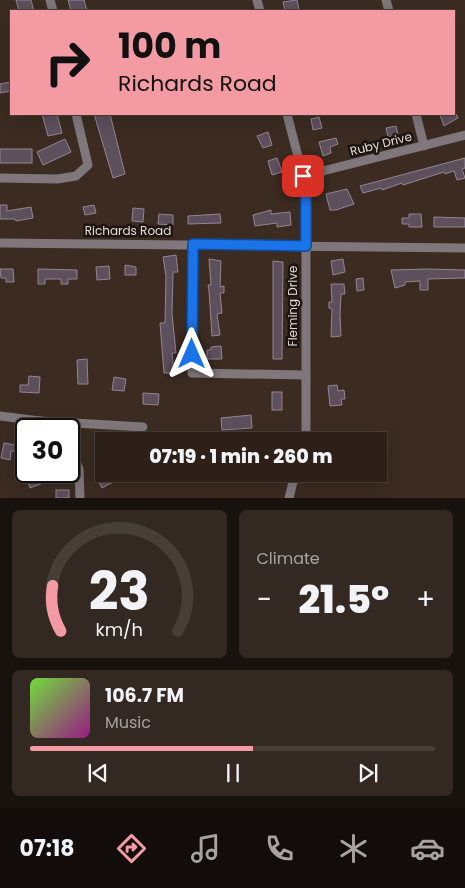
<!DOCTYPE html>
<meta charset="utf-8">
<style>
body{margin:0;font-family:Poppins,sans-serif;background:#342822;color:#f1f3f6;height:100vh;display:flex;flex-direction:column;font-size:19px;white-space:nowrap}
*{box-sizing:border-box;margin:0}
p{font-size:16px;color:#a6a3a2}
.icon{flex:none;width:28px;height:28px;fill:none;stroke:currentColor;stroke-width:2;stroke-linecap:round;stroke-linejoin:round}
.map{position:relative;height:498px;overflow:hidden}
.side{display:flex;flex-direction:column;gap:12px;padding:12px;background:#18120e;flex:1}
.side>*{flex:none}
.hud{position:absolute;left:10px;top:10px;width:445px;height:105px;border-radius:0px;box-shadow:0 5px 20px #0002,0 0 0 1px #483e38;background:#f49aa3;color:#111;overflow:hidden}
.speed{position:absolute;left:15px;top:418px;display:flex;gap:10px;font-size:25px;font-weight:700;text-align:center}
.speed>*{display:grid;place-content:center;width:65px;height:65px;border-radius:50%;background:#2c2019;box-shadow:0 5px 20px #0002,0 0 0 1px #483e38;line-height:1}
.speed .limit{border:2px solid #111;border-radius:8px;background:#fff;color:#111}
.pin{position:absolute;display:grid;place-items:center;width:42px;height:42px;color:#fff;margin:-21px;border-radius:10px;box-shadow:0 2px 8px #0006}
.me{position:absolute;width:55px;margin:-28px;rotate:0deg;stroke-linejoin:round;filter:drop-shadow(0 0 4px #0008)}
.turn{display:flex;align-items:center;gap:18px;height:105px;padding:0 25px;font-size:22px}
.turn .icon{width:65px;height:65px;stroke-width:2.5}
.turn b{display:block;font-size:35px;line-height:42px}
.big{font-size:38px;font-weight:800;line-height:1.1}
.side .tile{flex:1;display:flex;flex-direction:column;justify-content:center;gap:8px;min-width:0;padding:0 18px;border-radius:8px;background:#342822}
.side .dial{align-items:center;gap:0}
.dial svg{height:130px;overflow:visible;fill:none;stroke:#483e38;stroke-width:7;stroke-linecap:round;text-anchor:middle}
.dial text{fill:#f1f3f6;stroke:none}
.song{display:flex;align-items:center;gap:15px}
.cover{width:60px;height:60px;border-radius:8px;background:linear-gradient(135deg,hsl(100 70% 55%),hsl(310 70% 35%))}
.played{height:5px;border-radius:2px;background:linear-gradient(90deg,#f49aa3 55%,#483e38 55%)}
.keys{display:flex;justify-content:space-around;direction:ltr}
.heat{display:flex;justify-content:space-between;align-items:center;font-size:28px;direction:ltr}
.side .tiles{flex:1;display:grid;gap:12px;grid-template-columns:1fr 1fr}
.tile:last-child{grid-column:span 2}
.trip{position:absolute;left:95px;top:432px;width:292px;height:50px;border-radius:0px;background:#2c2019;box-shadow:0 5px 20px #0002,0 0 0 1px #483e38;font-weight:800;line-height:50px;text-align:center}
.tab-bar{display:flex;height:80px;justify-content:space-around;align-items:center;background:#120d0a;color:#a6a3a2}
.tab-bar .icon{width:35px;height:35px}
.tab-bar .active{color:#f49aa3}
.tab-bar b{font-size:22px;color:#f1f3f6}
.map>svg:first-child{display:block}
.building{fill:#5d4f5c;stroke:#958594}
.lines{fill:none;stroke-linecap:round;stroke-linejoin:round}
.minor{stroke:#7f777c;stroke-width:9}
.route-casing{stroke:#114b97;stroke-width:12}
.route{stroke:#1a73e8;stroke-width:9}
.labels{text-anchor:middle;stroke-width:5;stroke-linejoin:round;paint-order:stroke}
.street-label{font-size:12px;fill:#e6dbd5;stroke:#1c1511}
</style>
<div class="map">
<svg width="465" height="498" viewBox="0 0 465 498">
<rect width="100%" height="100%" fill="#3b2b21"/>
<g class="building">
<polygon points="16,0 31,0 34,11 19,11"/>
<polygon points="68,0 84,0 87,11 71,11"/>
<polygon points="297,0 299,10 285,11 283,2"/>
<polygon points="11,82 11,91 0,93 0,84"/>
<polygon points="42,114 57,114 62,133 48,136"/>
<polygon points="94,114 110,114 125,174 113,178"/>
<polygon points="445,114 456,114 458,118 444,126 440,115"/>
<polygon points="319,117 322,128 313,130 311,119"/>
<polygon points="396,126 398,135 388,137 386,128"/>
<polygon points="268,132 272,145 263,148 257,136"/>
<polygon points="336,138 338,144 330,147 331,153 323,156 319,142"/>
<polygon points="65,139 71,152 43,165 37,152"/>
<rect x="0" y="149" width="32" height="14"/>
<polygon points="277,158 282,172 272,175 268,161"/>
<polygon points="465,158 465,168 462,169 465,178 457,180 454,171 445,174 444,172 403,185 402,183 382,190 381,188 363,193 360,186"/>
<polygon points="347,189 354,204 336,210 330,210 326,194"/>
<polygon points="0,205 7,205 7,211 31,207 33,218 16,221 15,219 0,219"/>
<polygon points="94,205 96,213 85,215 83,207"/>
<polygon points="133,208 144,209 143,222 132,221"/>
<polygon points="271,210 271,214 290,212 291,225 277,227 277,223 255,226 253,215"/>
<polygon points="159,214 173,215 173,225 158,224"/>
<polygon points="220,214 221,223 188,224 188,216"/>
<polygon points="409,214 421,214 422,227 409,227 409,224 402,224 402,218 409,218"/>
<polygon points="434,217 465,218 465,227 434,227"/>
<polygon points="176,255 178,272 173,272 172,314 176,353 172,353 174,373 164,373 160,323 165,323 166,276 163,257"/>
<polygon points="209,259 221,261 220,287 224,286 224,293 220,293 222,313 217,314 220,335 212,336 209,291 208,285 211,285"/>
<polygon points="343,259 345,272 333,275 331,261"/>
<polygon points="273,261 283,262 282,359 273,359"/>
<polygon points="125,265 136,267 136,275 125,275"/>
<polygon points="109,266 110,279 97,280 96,267"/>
<polygon points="0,269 13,269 14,282 6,282 6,278 1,278"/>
<polygon points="38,269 77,270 77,279 68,279 68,284 61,284 61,279 45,279 45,284 38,284"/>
<polygon points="427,269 465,270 465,278 428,279 428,290 420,290 420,281 405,282 405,285 395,288 391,270"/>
<polygon points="363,278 364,290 357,291 356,279"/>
<polygon points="331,284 344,284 345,294 341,294 340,315 341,336 331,337 332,309 329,308 329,302 332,302"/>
<polygon points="221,346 222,359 207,359 207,350 211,350 211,347"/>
<polygon points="87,359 88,384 78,384 77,360"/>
<polygon points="29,376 40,377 39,393 20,392 20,385 28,385"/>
<polygon points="114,377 126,379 124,391 112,390"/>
<polygon points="337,385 338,391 344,390 345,399 341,399 342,405 330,406 328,386"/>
<rect x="272" y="392" width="10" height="18"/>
<polygon points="143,393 159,394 158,405 143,404"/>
<polygon points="251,415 252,428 222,430 221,418"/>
<polygon points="21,432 26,432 26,451 11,451 10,460 1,458 4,443 21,446"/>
<polygon points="34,471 38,471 43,483 30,488 25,474"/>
<polygon points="105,474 109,474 113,482 102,488 97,478"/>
<rect x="56" y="490" width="13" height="8"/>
</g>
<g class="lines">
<g class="minor">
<polyline points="50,0 53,11"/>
<polyline points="257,0 260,11"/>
<polyline points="386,0 389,11"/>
<polyline points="287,114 303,176 306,200 306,431 303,441"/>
<polyline points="416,114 424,146"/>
<polyline points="303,176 465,135"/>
<polyline points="0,178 57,179 76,176 88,165 76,114"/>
<polyline points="0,243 465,248"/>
<polyline points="193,244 192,373 304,375"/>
<polyline points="0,416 40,421 52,429"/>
<polyline points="40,421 143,427"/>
<polyline points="69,446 79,469 80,498"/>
<polyline points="289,498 295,474"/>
</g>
</g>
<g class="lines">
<defs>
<polyline id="route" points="192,354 193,244 306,246 306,200 303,176"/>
</defs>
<use href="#route" class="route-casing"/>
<use href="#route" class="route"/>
</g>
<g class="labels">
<g class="street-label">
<text transform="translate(381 144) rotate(-14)" y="4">Ruby Drive</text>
<text x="128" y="235">Richards Road</text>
<text transform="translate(293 306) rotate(-90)" y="4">Fleming Drive</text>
</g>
</g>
</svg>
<div class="speed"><div class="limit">30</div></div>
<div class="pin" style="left:303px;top:176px;background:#d93025"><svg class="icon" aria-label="arrive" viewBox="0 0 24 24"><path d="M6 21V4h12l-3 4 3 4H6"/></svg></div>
<svg class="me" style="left:192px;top:354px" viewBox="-20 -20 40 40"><path d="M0-17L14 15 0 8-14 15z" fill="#1a73e8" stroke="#fff" stroke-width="4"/></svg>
<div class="trip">07:19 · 1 min · 260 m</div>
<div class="hud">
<div class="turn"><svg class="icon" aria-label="right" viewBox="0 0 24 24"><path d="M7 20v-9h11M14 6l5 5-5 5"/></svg><div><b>100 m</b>Richards Road</div></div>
</div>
</div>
<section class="side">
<div class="tiles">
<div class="tile dial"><svg viewBox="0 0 100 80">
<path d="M14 69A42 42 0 1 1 86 69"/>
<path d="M14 69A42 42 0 0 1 9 41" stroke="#f49aa3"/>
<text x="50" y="56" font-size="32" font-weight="700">23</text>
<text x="50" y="72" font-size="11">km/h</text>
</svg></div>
<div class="tile"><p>Climate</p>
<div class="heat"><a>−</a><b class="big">21.5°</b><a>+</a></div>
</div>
<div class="tile">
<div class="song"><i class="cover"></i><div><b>106.7 FM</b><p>Music</p></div></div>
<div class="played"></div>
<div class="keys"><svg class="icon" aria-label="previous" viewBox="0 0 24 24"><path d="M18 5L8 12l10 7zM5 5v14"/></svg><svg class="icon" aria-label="pause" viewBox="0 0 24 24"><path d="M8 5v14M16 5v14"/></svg><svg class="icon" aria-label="next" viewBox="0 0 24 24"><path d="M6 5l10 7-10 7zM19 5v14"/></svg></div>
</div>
</div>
</section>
<nav class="tab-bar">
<b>07:18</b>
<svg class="icon active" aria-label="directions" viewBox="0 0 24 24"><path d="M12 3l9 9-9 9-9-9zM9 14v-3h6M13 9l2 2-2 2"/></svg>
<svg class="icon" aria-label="music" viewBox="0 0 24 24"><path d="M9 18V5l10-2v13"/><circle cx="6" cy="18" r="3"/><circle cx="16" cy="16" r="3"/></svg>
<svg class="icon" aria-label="phone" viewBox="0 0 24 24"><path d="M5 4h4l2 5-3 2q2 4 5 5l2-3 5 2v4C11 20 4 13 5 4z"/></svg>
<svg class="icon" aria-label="climate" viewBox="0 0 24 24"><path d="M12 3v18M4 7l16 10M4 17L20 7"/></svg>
<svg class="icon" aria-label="car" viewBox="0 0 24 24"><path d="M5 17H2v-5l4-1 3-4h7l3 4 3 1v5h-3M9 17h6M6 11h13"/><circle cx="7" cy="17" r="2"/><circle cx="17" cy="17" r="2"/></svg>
</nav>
